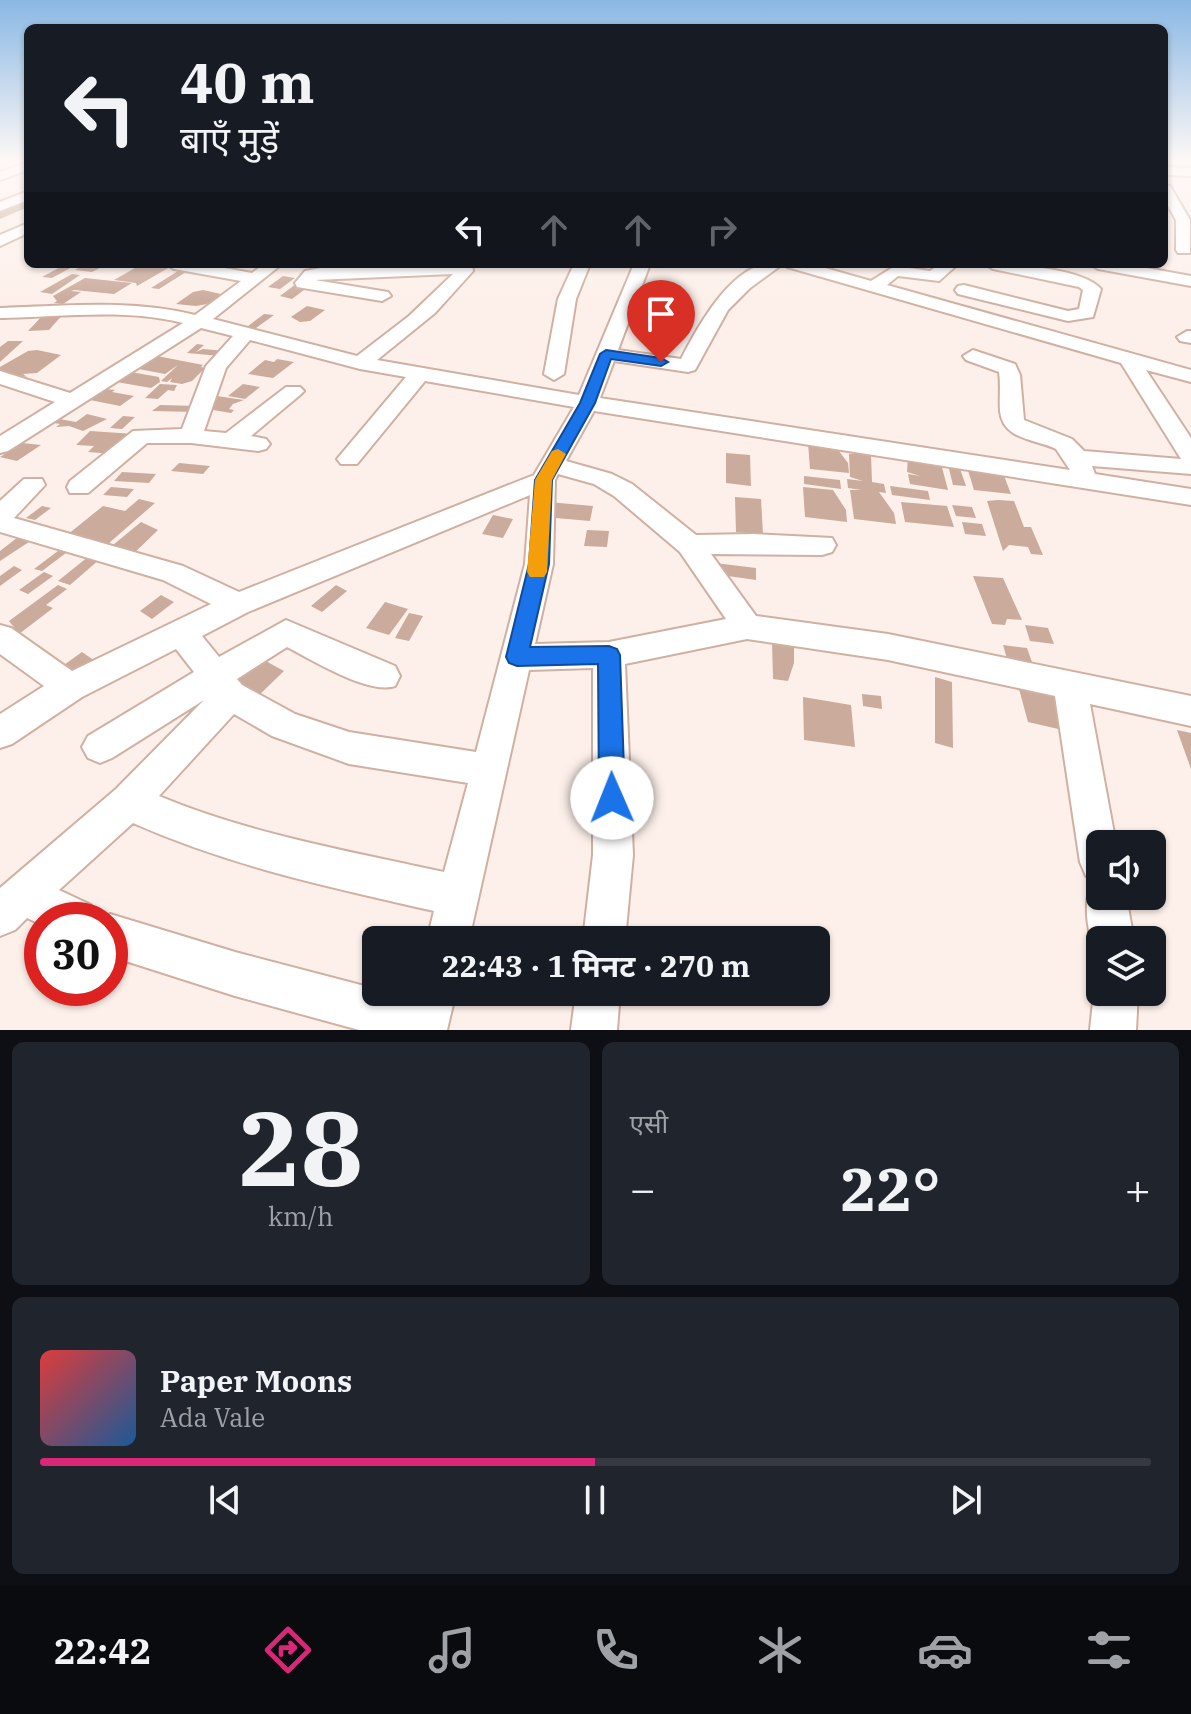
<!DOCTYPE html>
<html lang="hi">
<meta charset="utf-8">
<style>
body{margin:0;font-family:"IBM Plex Serif","Noto Sans Devanagari",serif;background:#20242c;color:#f1f3f6;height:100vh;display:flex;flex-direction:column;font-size:30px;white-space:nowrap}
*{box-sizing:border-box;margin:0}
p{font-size:26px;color:#9ea1a6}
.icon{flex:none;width:44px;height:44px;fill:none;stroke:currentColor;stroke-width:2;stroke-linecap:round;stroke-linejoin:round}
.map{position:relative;height:1030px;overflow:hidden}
.side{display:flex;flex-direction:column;gap:12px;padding:12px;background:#0d0f14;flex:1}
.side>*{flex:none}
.banner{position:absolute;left:24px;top:24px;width:1144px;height:244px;border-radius:12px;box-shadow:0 2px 6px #0004;background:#171b24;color:#f1f3f6;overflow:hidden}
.fabs{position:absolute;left:1086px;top:830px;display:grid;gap:16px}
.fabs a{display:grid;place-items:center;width:80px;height:80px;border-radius:12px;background:#171b24;box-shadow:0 2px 6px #0004;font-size:40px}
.speed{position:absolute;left:24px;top:902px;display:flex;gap:16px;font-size:40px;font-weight:700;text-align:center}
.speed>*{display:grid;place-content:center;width:104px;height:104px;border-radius:50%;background:#171b24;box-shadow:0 2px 6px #0004;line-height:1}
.speed .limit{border:12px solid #d22;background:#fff;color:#111}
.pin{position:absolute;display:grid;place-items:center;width:68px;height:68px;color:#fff;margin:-82px -34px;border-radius:50% 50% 50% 0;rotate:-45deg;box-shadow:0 0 8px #0007}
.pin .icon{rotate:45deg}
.me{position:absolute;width:88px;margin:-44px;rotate:359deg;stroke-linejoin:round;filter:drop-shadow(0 0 6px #0008)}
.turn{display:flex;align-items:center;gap:28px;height:168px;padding:0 24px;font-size:36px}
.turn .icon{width:104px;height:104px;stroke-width:2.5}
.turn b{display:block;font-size:56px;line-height:68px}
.lanes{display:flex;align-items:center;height:76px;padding:0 24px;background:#0003;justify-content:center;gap:40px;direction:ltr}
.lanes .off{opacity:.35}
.big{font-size:60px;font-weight:700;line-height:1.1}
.side .tile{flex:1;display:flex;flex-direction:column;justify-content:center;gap:12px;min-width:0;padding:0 28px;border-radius:12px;background:#20242c}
.side .dial{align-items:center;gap:0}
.dial b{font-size:104px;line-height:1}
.song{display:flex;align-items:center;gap:24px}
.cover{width:96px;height:96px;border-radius:12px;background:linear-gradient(135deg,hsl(0 70% 55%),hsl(210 70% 35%))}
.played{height:8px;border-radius:4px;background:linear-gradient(90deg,#db2777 50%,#363941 50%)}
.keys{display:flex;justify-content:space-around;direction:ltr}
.heat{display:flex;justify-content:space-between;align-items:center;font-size:44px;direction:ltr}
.side .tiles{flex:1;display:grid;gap:12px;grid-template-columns:1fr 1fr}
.tile:last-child{grid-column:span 2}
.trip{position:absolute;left:362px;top:926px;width:468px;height:80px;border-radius:12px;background:#171b24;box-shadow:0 2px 6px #0004;font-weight:700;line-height:80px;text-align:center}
.dock{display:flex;height:128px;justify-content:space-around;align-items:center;background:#090b0e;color:#9ea1a6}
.dock .icon{width:56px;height:56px}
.dock .active{color:#db2777}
.dock b{font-size:36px;color:#f1f3f6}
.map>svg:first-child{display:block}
.building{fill:#caab9c}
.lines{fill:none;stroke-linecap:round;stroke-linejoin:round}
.minor-casing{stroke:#cfb0a2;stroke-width:4}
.minor{fill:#fff;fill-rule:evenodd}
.route{fill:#1a73e8;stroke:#114b97;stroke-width:2}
.slow{fill:#f59e0b}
</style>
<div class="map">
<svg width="1191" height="1030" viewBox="0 0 1191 1030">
<rect width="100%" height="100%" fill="#fdf0ea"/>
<g class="building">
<polygon points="28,197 28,207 0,219 0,210"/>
<polygon points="86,264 108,264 92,272 75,270"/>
<polygon points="142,264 170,267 137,286 136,283 114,280"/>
<polygon points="64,265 74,266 52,278 42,277"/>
<polygon points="178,271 186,272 159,289 151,288"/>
<polygon points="72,274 80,275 52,294 40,292"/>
<polygon points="283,276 295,278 280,289 268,287"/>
<polygon points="85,278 132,283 114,294 74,290 71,291 81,292 63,304 54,303 57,301 53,296"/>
<polygon points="300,281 308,287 292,299 280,296"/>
<polygon points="203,290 221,294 207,304 196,306 176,304 193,292"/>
<polygon points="307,306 325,310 310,321 300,322 291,317"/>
<polygon points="65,312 49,330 28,331 45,313"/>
<polygon points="264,314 274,315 252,331 243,330"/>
<polygon points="8,341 23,341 0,362 0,347"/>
<polygon points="197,344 204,345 196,352 203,349 225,351 220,356 187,353"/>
<polygon points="37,350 61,355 37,373 23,374 27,377 0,371 0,367 28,351"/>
<polygon points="152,355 203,365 201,367 205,368 192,381 182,384 170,382 172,378 167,382 161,381 178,365 165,374 133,368"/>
<polygon points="277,359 294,362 273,378 248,374 265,360 274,362"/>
<polygon points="125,371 159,377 160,382 151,388 111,381"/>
<polygon points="160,384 177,385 174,391 168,390 158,399 145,398"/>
<polygon points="243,384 260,387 245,399 228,396"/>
<polygon points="106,389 115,390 112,392 134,396 120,406 90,400"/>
<polygon points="210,395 244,400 233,404 229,409 234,410 231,413 201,408"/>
<polygon points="160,405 197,406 196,412 152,411"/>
<polygon points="87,414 107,419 83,431 69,426 56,427 60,424 48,422 54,418 76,422"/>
<polygon points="123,416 135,417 122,429 110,428"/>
<polygon points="90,431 134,434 115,454 88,452 94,446 76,445"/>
<polygon points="22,443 41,445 17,461 0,457"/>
<polygon points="808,443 835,446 848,463 849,473 810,469"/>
<polygon points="726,453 750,455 751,486 726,483"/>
<polygon points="861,453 871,455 872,482 884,484 886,493 879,492 894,513 896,524 854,519 850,490 861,490 848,488 847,479 863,481 850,477 849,454"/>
<polygon points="908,457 940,460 948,490 910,484 908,474 920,476 907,472"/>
<polygon points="947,461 958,463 966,486 953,485"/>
<polygon points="179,463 210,466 203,474 171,471"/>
<polygon points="966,464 1001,468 1011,494 974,490"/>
<polygon points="122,472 156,474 149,483 114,481"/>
<polygon points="804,476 840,480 841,489 804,484"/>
<polygon points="890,486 928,491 930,500 892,495"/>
<polygon points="111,487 134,489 127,497 103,495"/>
<polygon points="803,487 833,490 846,510 847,522 805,517"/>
<polygon points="735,497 761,499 763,534 736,532"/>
<polygon points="139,499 155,503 101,550 62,539 103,506 125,511"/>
<polygon points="998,500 1014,501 1024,527 1031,527 1043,555 1031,554 1028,547 1009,545 1003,551 987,501"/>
<polygon points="548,502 593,506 590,521 544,517"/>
<polygon points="901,502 947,506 954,527 905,522"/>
<polygon points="952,505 972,507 976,518 956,516"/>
<polygon points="42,506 51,508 35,520 26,518"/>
<polygon points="493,515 513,519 503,538 482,534"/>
<polygon points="141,522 158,530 130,557 107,550"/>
<polygon points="962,522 982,524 986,536 965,534"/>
<polygon points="587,530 609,531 607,547 584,546"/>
<polygon points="22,534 35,538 0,561 0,551"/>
<polygon points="66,545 74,547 42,571 34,569"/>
<polygon points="89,556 100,559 70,585 58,581"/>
<polygon points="715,563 756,568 756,580 714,574"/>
<polygon points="14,566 22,570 0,586 0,576"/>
<polygon points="44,572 53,576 28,594 19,590"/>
<polygon points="973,576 1003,578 1022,620 1007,619 1005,625 992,624"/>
<polygon points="58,585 67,589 46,605 53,608 19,634 9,621"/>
<polygon points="336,585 347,591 322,612 311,606"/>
<polygon points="161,595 174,602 152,619 140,611"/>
<polygon points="385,602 408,609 389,635 366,628"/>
<polygon points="409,613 423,616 409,641 395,638"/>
<polygon points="1025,625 1048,628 1054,644 1030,641"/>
<polygon points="772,642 794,644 794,663 788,681 773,679"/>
<polygon points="1003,645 1027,648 1033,665 1008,662"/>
<polygon points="82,652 95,661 69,679 57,670"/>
<polygon points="262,659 284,671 256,698 233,684"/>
<polygon points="935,677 952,682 953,748 935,743"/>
<polygon points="1019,689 1056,695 1067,731 1028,722"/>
<polygon points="862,694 881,696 882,709 863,706"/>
<polygon points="803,697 851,705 855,747 804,740"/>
<polygon points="1177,730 1191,733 1191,769"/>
</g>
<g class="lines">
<defs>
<g id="minor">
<polygon points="28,162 28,170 0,180 0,172"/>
<polygon points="1164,167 1191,168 1191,176 1164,175"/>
<polygon points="1164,185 1170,186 1190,220 1190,253 1178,253 1176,250 1176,220 1164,199"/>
<polygon points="28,191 28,200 0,211 0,202"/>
<polygon points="28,223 28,233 0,246 0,235"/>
<path d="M166 264H202L252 273 264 264H282L213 319 357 356 409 316 453 274 315 280 388 292 391 296 382 301 297 287 295 283 305 271 321 268 472 264 473 271 435 313 377 360 579 395 634 264H650L618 350 681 359C697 328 727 273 764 264 769 263 777 264 783 264L750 288 728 310 695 370 688 372 614 361 600 398 1070 470 1056 449C1035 439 1003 440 1000 411 999 398 1001 385 999 372L966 360 963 356 973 350 1015 364 1020 375 1024 420 1072 439 1084 451 1181 459 1121 363 787 267 785 264H811L871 281 895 266 930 271 940 264H958L939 281 898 276 887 285 1191 370V382L1146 370 1191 438V474L1092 466 1095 474 1191 489V505L594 411 566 461 612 474 632 484 696 535 753 534 832 538 836 545 832 552 822 555 711 554 756 616 888 634 1191 696V726L1090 704 1116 844H1100V896H1126L1134 940H1100V956C1086 938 1083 902 1092 882L1095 880 1086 876 1080 862 1055 696 888 660 747 639 625 664 633 855 625 940H583L593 855V668L529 670 469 940H427L434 911C329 887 233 867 133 823L59 890 91 905 97 919 110 914 235 952 376 989V992L410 998 412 992H456L447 1030H359L235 996 110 956V920H42V925L27 918 15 930 0 936V888L116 789 204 700 112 758 100 763 88 758 82 747 88 736 194 672 176 649 82 697 12 744 0 748V714L44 686 0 654V625L11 628 72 671 211 604 163 580 0 532V501L24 479H42L45 485 14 518 183 566 239 592 534 475 574 407 425 381 357 464H341L337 459 406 377 360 369 250 340 226 368 204 431 226 433 286 387H300L304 391 300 395 251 436 266 439 270 444 266 449 258 451 191 443H147L88 493H70L67 487 70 481 133 431 182 429 206 366 233 336 201 328 8 451 0 453V436L55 402 0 384V371L70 393 183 323C125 308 60 317 0 318V308C65 306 132 299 195 315L241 281 174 269ZM558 474 594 484 614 496 680 552 726 619 609 642 535 644 553 564 555 480ZM530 495 525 564 476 752 349 732 295 714 242 685 237 679 287 647C312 660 369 695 395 686L400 676 395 666 286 620 219 657 202 636 248 612ZM234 714 272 736 349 764 468 783 444 872C348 851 250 834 159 796Z"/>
<polygon points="574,264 590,264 576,299 564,374 554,380 544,374 558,299"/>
<path d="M985 264C1012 264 1083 268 1101 289L1093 317 1068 321 958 294 955 290 958 286 964 285 1068 311 1079 309 1083 290 1079 287 993 269Z"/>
<polygon points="1090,264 1125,264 1191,276 1191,286 1098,269"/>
<polygon points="1187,331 1191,331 1191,343 1180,341 1177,337"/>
<polygon points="1100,977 1100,992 1138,992 1136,1030 1090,1030 1094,992"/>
<polygon points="576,992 620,992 617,1030 571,1030"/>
</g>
</defs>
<use href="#minor" class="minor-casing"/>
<use href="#minor" class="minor"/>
</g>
<linearGradient id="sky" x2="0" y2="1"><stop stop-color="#8ab8e4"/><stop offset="0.53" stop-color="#fef8f6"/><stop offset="1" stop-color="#fef8f6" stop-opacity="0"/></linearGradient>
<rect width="1191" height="304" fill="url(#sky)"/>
<polygon class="route" points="606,350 661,358 668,362 661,366 611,359 595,403 552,480 549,564 530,647 609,646 617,649 620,655 625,798 621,807 612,810 603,807 599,798 598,664 517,666 509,663 506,657 529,564 535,480 580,403 600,354"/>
<polygon class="slow" points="558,449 566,454 552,480 547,572 544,577 530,577 527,572 535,480 552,451"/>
</svg>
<div class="fabs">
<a><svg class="icon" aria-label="sound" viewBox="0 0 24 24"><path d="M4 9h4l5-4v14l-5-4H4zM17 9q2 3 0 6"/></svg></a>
<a><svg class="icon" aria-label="layers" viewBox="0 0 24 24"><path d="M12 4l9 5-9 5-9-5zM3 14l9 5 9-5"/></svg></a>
</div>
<div class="speed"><div class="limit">30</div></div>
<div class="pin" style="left:661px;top:362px;background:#d93025"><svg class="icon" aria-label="arrive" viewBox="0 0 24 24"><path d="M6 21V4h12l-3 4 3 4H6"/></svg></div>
<svg class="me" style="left:612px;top:798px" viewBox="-20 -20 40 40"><circle r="19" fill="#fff"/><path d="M0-13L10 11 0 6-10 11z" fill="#1a73e8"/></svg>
<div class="trip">22:43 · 1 मिनट · 270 m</div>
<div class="banner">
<div class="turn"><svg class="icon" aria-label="left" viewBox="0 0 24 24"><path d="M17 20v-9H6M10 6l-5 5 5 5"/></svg><div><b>40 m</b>बाएँ मुड़ें</div></div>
<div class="lanes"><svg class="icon" aria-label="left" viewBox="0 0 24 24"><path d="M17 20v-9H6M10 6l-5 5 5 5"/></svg><svg class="icon off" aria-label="ahead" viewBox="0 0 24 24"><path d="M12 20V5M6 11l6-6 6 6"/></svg><svg class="icon off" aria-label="ahead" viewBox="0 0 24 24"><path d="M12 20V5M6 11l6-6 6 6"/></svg><svg class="icon off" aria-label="right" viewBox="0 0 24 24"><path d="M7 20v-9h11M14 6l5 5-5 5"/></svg></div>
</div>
</div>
<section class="side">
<div class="tiles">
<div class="tile dial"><b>28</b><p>km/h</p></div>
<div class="tile"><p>एसी</p>
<div class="heat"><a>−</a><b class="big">22°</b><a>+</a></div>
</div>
<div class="tile">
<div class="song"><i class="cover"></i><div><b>Paper Moons</b><p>Ada Vale</p></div></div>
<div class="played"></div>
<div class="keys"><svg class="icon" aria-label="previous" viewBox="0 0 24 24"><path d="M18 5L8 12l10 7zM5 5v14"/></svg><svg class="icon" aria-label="pause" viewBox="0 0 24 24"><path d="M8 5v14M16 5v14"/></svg><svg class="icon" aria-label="next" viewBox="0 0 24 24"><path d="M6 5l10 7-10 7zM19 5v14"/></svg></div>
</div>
</div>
</section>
<nav class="dock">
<b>22:42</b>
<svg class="icon active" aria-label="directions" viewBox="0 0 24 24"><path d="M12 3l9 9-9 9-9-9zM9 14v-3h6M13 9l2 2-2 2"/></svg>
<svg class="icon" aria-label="music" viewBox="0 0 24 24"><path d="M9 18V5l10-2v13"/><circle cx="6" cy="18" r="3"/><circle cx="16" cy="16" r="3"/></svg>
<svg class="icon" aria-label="phone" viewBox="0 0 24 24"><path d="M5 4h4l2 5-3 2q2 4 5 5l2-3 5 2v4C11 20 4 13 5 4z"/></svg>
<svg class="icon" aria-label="climate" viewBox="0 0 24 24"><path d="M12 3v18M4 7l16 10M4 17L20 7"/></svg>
<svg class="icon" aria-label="car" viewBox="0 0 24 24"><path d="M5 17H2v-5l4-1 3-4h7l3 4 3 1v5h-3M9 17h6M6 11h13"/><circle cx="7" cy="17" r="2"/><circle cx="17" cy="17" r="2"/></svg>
<svg class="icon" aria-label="filters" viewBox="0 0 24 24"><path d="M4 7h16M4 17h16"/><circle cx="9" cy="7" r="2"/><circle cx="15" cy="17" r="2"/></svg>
</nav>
